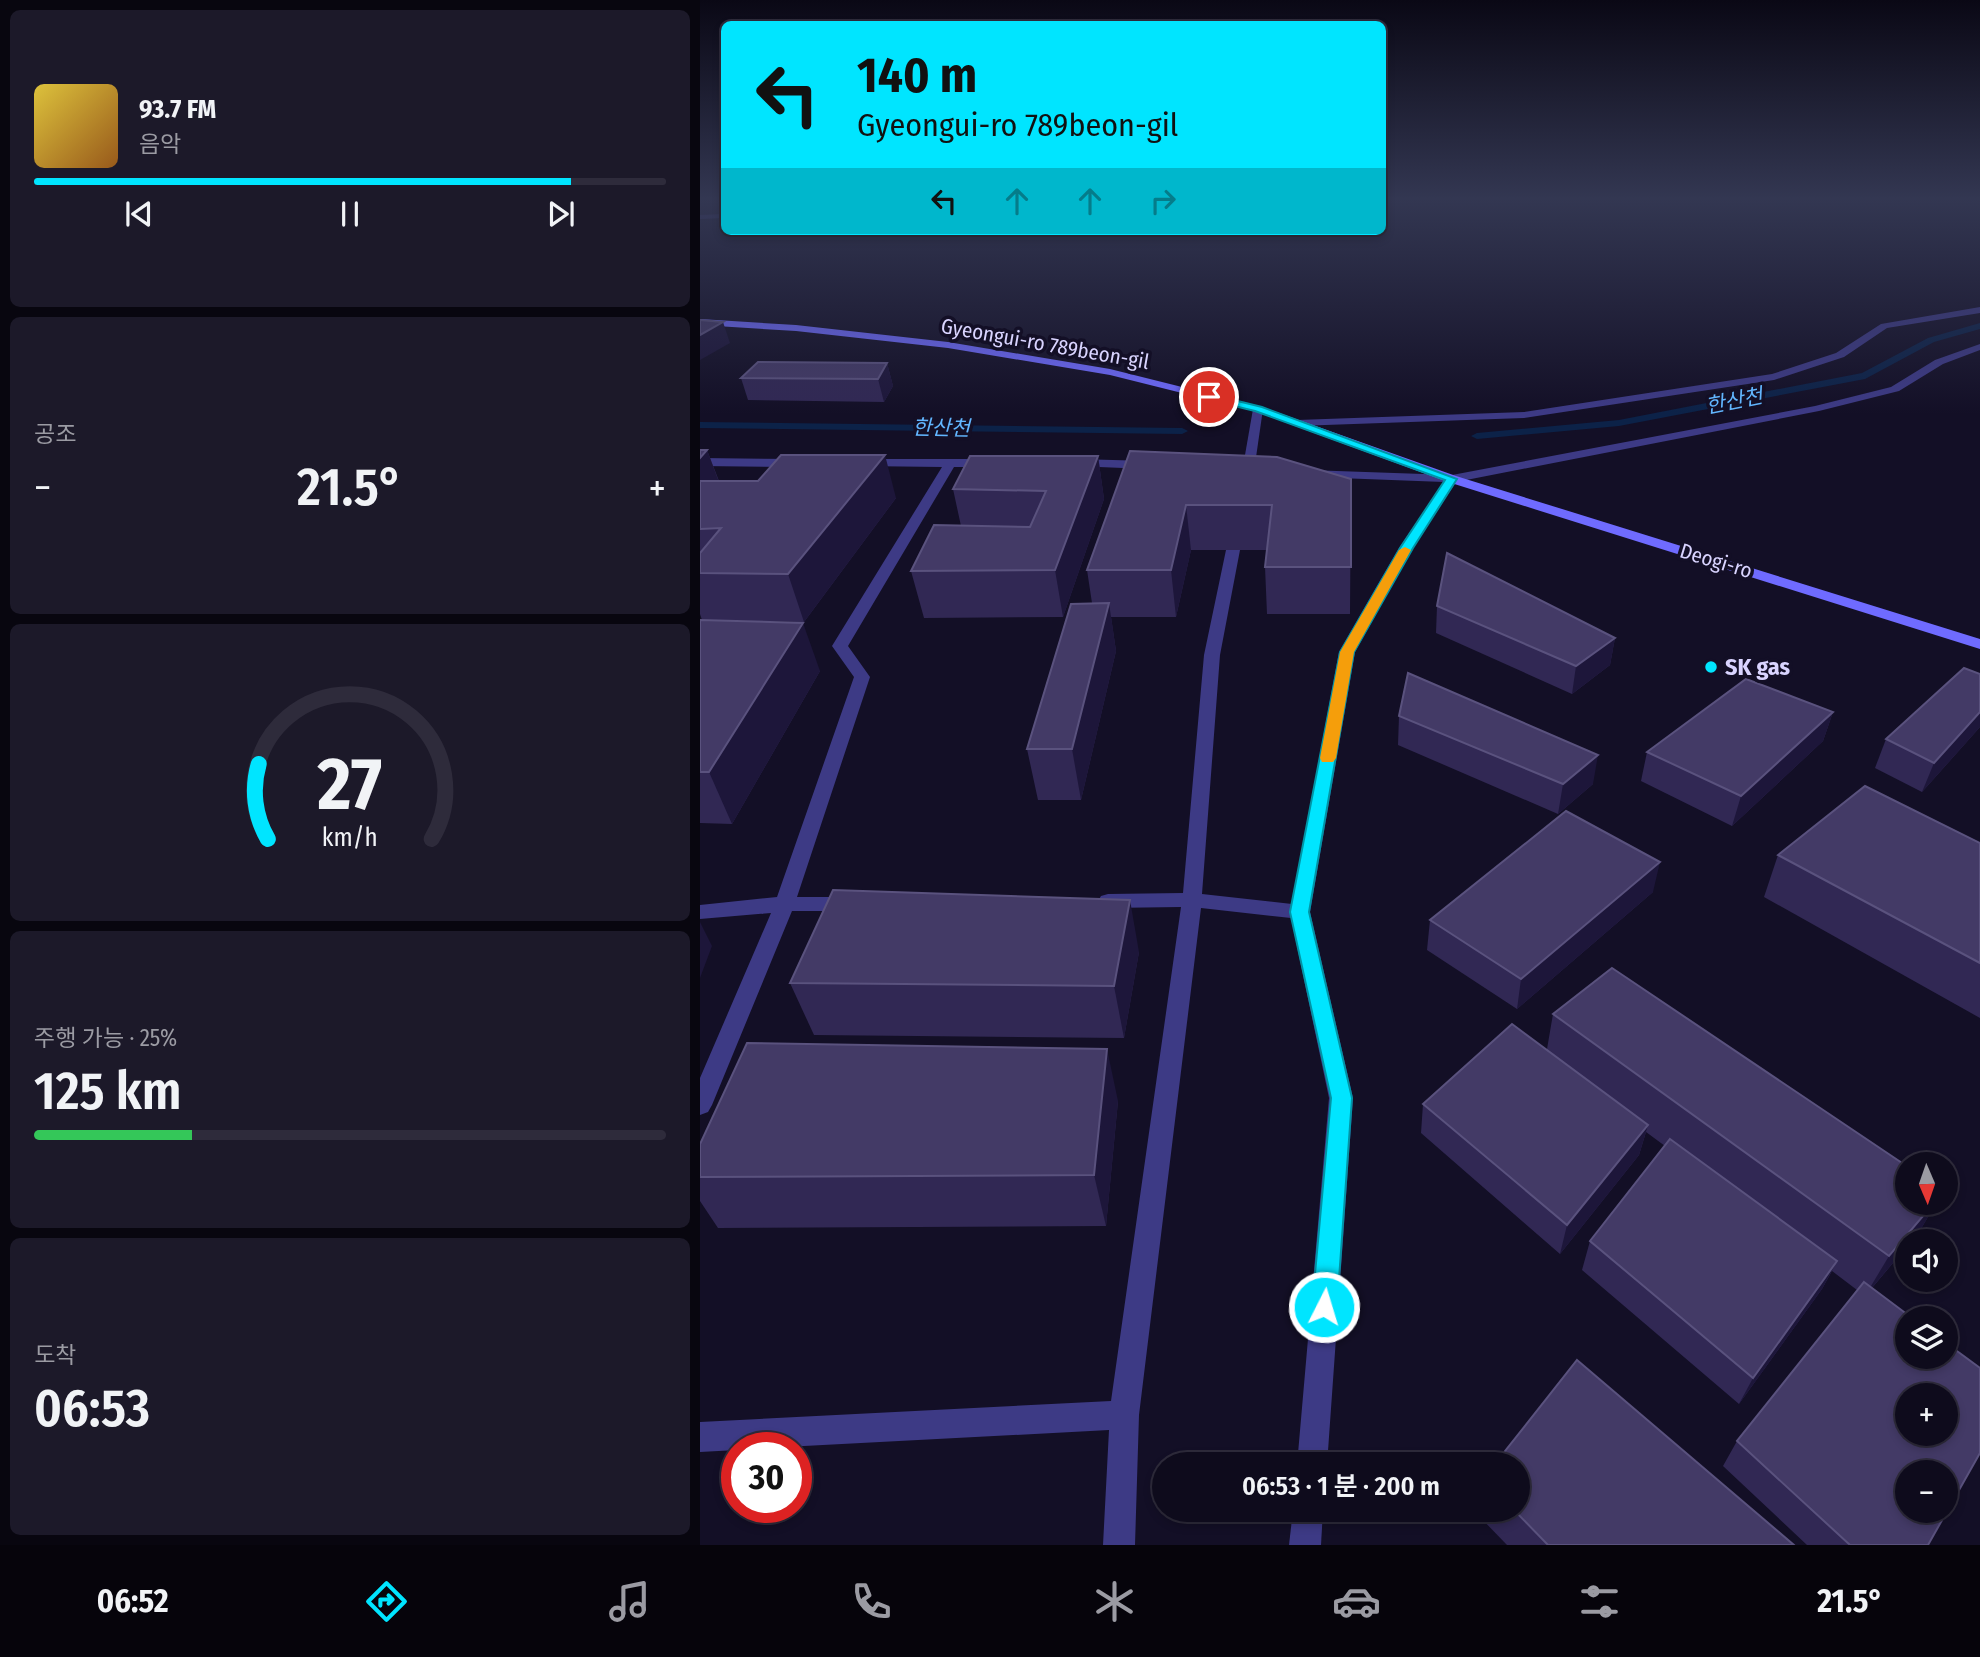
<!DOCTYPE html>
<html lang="ko">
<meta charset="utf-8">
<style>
body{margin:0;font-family:"Fira Sans Condensed","Noto Sans KR",sans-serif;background:#1c1929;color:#f1f3f6;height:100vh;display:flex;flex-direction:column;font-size:26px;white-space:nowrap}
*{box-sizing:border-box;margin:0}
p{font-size:23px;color:#9b9ba3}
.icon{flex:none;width:38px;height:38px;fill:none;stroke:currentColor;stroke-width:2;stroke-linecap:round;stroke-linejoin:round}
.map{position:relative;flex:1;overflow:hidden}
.drawer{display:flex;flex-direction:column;gap:10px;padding:10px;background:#08060f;width:700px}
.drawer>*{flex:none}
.top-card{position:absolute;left:21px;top:21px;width:665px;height:214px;border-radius:10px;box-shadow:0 4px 10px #0003,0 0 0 2px #2e2b3b;background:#00e5ff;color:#111;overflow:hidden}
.needle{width:46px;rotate:178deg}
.tools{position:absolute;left:1195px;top:1152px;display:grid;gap:14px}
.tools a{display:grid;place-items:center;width:63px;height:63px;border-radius:50%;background:#0e0b1c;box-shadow:0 4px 10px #0003,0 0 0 2px #2e2b3b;font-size:35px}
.speed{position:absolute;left:21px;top:1432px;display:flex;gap:14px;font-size:35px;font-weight:700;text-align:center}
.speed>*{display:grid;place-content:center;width:91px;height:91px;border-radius:50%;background:#0e0b1c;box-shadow:0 4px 10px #0003,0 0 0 2px #2e2b3b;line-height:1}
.speed .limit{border:10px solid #d22;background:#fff;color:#111}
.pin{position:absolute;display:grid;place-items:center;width:60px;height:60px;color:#fff;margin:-30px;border:4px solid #fff;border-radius:50%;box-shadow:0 2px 7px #0007}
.me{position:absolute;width:77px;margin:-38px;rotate:5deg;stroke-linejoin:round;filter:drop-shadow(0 0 5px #0008)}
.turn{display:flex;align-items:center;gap:24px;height:147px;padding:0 21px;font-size:32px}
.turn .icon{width:91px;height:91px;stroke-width:2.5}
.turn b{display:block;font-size:49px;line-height:60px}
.lanes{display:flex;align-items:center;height:66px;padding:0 21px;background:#0003;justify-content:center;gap:35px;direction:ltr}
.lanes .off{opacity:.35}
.big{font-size:52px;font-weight:600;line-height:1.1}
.drawer .card{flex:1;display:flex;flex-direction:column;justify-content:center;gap:10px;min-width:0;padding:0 24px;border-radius:10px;background:#1c1929}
.drawer .dial{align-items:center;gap:0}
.dial svg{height:182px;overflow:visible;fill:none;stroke:#2e2b3b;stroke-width:7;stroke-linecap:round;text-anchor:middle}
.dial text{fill:#f1f3f6;stroke:none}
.song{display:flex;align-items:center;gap:21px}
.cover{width:84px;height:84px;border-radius:10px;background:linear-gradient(135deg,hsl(50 70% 55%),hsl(30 70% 35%))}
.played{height:7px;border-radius:4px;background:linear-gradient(90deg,#00e5ff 85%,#2e2b3b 85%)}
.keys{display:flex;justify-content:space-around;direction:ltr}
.heat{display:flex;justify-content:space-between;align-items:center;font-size:38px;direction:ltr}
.charge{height:10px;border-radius:5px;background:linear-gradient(90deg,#34c759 25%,#2e2b3b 0)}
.trip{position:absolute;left:452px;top:1452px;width:378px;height:70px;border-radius:35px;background:#0e0b1c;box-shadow:0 4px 10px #0003,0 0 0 2px #2e2b3b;font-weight:600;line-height:70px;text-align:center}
.dock{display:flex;height:112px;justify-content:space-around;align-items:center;background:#06040b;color:#9b9ba3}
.dock .icon{width:49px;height:49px}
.dock .on{color:#00e5ff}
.dock b{font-size:32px;color:#f1f3f6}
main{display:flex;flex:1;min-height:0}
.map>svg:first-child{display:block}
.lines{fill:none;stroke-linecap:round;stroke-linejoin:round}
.stream{fill:#0c2248;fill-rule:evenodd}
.minor{fill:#3d3a85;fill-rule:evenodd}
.secondary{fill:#6f6bff;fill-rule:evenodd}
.wall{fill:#312854}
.shaded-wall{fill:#1d163a}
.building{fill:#433a66;stroke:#5a527e;stroke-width:2;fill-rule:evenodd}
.route{fill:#00e5ff;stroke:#0095a6;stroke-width:2}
.slow{fill:#f59e0b}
.poi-dot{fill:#00e5ff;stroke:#130f26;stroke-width:2.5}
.labels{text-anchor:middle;stroke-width:7;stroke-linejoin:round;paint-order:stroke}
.far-street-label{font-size:21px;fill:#d9d4ff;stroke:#130f26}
.far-water-label{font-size:21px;font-style:italic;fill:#62b6ff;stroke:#130f26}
.poi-label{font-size:24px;font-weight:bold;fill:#d9d4ff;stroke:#130f26;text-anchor:start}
</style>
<main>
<section class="drawer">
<div class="card">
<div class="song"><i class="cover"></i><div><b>93.7 FM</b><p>음악</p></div></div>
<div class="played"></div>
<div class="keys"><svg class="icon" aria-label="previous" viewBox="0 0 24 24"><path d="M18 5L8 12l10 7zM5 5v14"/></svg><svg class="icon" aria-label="pause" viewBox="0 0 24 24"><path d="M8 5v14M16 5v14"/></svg><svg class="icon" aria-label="next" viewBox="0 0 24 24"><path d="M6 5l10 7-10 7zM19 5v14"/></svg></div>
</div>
<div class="card"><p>공조</p>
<div class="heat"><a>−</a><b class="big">21.5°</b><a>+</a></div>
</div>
<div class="card dial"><svg viewBox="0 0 100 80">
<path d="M14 69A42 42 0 1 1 86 69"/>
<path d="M14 69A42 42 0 0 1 10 36" stroke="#00e5ff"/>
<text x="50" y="56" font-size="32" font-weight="700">27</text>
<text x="50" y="72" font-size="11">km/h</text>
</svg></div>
<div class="card"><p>주행 가능 · 25%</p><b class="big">125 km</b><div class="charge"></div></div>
<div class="card"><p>도착</p><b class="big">06:53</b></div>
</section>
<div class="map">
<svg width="1280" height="1545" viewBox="0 0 1280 1545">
<rect width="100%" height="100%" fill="#130f26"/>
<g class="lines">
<g class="stream">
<polygon points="1280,323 1280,329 1234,342 1165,379 919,426 777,439 771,436 777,433 919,420 1162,373 1228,338"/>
<polygon points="0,422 482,428 488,431 482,434 0,428"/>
</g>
<g class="minor">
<polygon points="24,214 24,218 0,219 0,215"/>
<polygon points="1280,307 1280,313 1187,328 1144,357 1074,380 824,418 597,426 591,423 597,420 824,412 1072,374 1136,353 1181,324"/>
<polygon points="1280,344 1280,350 1243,364 1199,391 1119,411 756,482 713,548 655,652 610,912 653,1098 627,1465 597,1465 629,1098 591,918 501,908 439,1415 435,1545 403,1545 409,1430 85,1447 37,1447 37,1450 0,1452 0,1422 411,1401 481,907 408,908 401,906 398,901 401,896 408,894 483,893 504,655 526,550 533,546 540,550 520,655 502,894 592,904 639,652 699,548 744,482 612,477 608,476 608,470 752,475 1115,406 1191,387 1235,360"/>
<polygon points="558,406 563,409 553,478 547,482 541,478 553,409"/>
<polygon points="0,458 98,459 104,463 98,467 0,466"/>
<polygon points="164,459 290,459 296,463 290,467 254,467 148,646 170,677 97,897 149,897 156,899 159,904 156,909 149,911 92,911 12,1105 8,1112 0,1115 0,1078 71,913 0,919 0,905 77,897 154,677 132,646 242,467 160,466 158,463"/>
<polygon points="378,459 448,461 454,465 448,469 374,466 374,460"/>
<polygon points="593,1510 623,1510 621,1545 589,1545"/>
</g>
<polygon class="secondary" points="0,319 96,325 248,342 410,369 562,407 756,476 1280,639 1280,649 748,482 554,411 410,375 248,348 96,331 0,325"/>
</g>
<g class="wall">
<polygon points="187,363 193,386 184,402 48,400 41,378"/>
<polygon points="0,450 7,450 19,481 196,498 104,622 2,620 0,614"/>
<polygon points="430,451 651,479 650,614 567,614 565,567 567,550 491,550 476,617 411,617 416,651 381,800 338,800 327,749 392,603 387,570"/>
<polygon points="398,456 404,499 363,617 224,618 211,571 261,526 253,489"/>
<polygon points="737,606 915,638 910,665 872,694 736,633"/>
<polygon points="0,620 120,671 32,824 0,823"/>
<polygon points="1280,674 1280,727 1222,792 1175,768 1186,739"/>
<polygon points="1133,712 1123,741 1032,826 941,781 947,752"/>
<polygon points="699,716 893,784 858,814 698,745"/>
<polygon points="1280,843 1280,1018 1064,897 1078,855"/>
<polygon points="953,892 817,1009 727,950 730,920"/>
<polygon points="439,952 424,1038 114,1035 90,983"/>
<polygon points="853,1014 1208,1202 1237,1202 1219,1232 1211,1241 1208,1241 1208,1245 1172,1288 1228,1545 1107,1545 1023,1466 1037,1441 1157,1290 1132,1271 1122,1289 1039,1404 882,1270 890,1241 965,1146 946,1132 939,1155 860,1254 721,1133 723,1104 847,1049"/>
<polygon points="418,1101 406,1226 18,1228 0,1201 0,1144"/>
<polygon points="777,1510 817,1510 1094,1545 807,1545 776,1513"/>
</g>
<g class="shaded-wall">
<polygon points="23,322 30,343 0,360 0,335"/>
<polygon points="187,363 193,386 184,402 178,379"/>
<polygon points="7,450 23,493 0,518 0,458"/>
<polygon points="185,455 196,498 104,622 88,574"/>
<polygon points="398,456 404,499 363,617 355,570"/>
<polygon points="486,505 491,550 476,617 471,570"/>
<polygon points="409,603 416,651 381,800 372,749"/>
<polygon points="103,623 120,671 32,824 9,772"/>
<polygon points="915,638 910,665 872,694 876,666"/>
<polygon points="1133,712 1123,741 1032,826 1041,796"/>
<polygon points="1280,712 1280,727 1222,792 1234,763"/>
<polygon points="898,755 893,784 858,814 863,784"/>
<polygon points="960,862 953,892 817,1009 821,979"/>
<polygon points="430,900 439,952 424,1038 414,986"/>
<polygon points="0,922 12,946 0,978"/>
<polygon points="407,1049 418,1101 406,1226 394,1175"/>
<polygon points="948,1125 939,1155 860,1254 867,1225"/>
<polygon points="1235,1202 1237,1202 1219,1232 1211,1241 1208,1241 1208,1245 1165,1296 1189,1256"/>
<polygon points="1137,1261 1122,1289 1039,1404 1053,1378"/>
</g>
<g class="building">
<polygon points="0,320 23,322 0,335"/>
<polygon points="58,362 187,363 178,379 41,378"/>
<polygon points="0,450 7,450 0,458"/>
<polygon points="430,451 577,457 651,479 651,567 565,567 572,505 486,505 471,570 387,570"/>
<polygon points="81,455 185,455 88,574 0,573 0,553 21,528 0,529 0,481 58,481"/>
<polygon points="270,456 398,456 355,570 211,571 234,525 330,527 346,491 253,489"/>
<polygon points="747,553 915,638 876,666 737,606"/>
<polygon points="409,603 372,749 327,749 371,604"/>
<polygon points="0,620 103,623 9,772 0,772"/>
<polygon points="1264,668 1280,674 1280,712 1234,763 1186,739"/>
<polygon points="708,673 898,755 863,784 699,716"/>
<polygon points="1046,679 1133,712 1041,796 947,752"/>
<polygon points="1165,786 1280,843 1280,963 1078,855"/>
<polygon points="866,811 960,862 821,979 730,920"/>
<polygon points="133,890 430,900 414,986 90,983"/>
<polygon points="912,968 1208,1167 1208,1202 1235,1202 1189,1256 853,1014"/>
<polygon points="812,1024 948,1125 867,1225 723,1104"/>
<polygon points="47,1043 407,1049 394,1175 0,1177 0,1144"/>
<polygon points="970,1139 1137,1261 1053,1378 890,1241"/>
<path d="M1164 1282 1212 1318H1208V1356H1246V1343L1280 1368V1453L1228 1545H1150L1037 1441ZM1208 1395H1246V1433H1208ZM1208 1472H1246V1510H1208Z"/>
<polygon points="877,1360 1094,1545 848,1545 814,1510 817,1510 817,1465 794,1465"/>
</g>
<linearGradient id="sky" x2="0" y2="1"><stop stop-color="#0a0815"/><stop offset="0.48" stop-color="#333752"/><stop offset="1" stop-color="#333752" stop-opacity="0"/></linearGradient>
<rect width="1280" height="414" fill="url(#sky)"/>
<polygon class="route" points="509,394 562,407 757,479 713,548 654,652 609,912 652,1098 637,1307 633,1316 624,1320 616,1316 612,1307 631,1098 590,912 640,652 700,548 745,480 555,411 505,399 504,397"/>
<polygon class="slow" points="705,547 711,550 654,652 636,758 633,762 622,762 620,758 640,652 699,550"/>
<circle class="poi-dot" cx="1011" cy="667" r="7"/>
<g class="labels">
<g class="far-street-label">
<text transform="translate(345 344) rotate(10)" y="7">Gyeongui-ro 789beon-gil</text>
<text transform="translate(1016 561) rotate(17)" y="7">Deogi-ro</text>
</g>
<g class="far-water-label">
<text transform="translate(1034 401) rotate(-11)" y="7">한산천</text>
<text transform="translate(241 428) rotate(1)" y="7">한산천</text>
</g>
<g class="poi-label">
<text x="1025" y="675">SK gas</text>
</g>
</g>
</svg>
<div class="tools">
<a><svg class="needle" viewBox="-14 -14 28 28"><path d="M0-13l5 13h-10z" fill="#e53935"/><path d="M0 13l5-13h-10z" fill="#9b9ba3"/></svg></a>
<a><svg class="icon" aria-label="sound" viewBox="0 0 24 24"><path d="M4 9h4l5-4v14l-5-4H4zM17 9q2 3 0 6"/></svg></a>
<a><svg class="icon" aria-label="layers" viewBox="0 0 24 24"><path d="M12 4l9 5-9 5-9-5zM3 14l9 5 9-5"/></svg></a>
<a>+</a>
<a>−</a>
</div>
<div class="speed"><div class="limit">30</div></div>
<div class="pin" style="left:509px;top:397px;background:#d93025"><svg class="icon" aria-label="arrive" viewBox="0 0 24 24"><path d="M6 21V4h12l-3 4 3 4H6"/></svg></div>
<svg class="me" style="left:624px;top:1307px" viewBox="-20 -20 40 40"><circle r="17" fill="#00e5ff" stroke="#fff" stroke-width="3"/><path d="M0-11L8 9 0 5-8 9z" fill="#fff"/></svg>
<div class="trip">06:53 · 1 분 · 200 m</div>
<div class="top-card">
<div class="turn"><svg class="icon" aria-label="left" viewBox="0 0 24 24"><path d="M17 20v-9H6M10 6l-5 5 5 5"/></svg><div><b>140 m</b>Gyeongui-ro 789beon-gil</div></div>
<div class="lanes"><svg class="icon" aria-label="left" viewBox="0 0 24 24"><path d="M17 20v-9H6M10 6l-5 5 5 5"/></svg><svg class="icon off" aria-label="ahead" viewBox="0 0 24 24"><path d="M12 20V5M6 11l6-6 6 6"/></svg><svg class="icon off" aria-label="ahead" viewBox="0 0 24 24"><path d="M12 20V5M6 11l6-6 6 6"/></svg><svg class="icon off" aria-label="right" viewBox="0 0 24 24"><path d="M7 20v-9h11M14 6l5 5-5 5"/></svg></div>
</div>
</div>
</main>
<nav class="dock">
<b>06:52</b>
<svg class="icon on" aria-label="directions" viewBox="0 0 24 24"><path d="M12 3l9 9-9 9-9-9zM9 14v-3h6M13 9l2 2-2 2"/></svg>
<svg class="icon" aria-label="music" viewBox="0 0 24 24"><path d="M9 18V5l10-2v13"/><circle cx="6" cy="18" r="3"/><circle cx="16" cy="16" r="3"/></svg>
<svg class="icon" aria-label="phone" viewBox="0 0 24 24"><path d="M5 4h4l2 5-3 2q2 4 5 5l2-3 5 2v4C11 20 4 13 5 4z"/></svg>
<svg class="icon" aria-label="climate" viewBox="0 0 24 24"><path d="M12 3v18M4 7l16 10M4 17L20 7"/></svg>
<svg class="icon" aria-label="car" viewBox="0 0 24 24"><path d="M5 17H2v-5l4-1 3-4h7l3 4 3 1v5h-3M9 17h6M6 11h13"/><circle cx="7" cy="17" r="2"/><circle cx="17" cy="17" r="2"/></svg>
<svg class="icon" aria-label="filters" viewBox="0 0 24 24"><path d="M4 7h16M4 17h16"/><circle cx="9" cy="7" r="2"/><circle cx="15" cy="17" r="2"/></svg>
<b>21.5°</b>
</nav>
